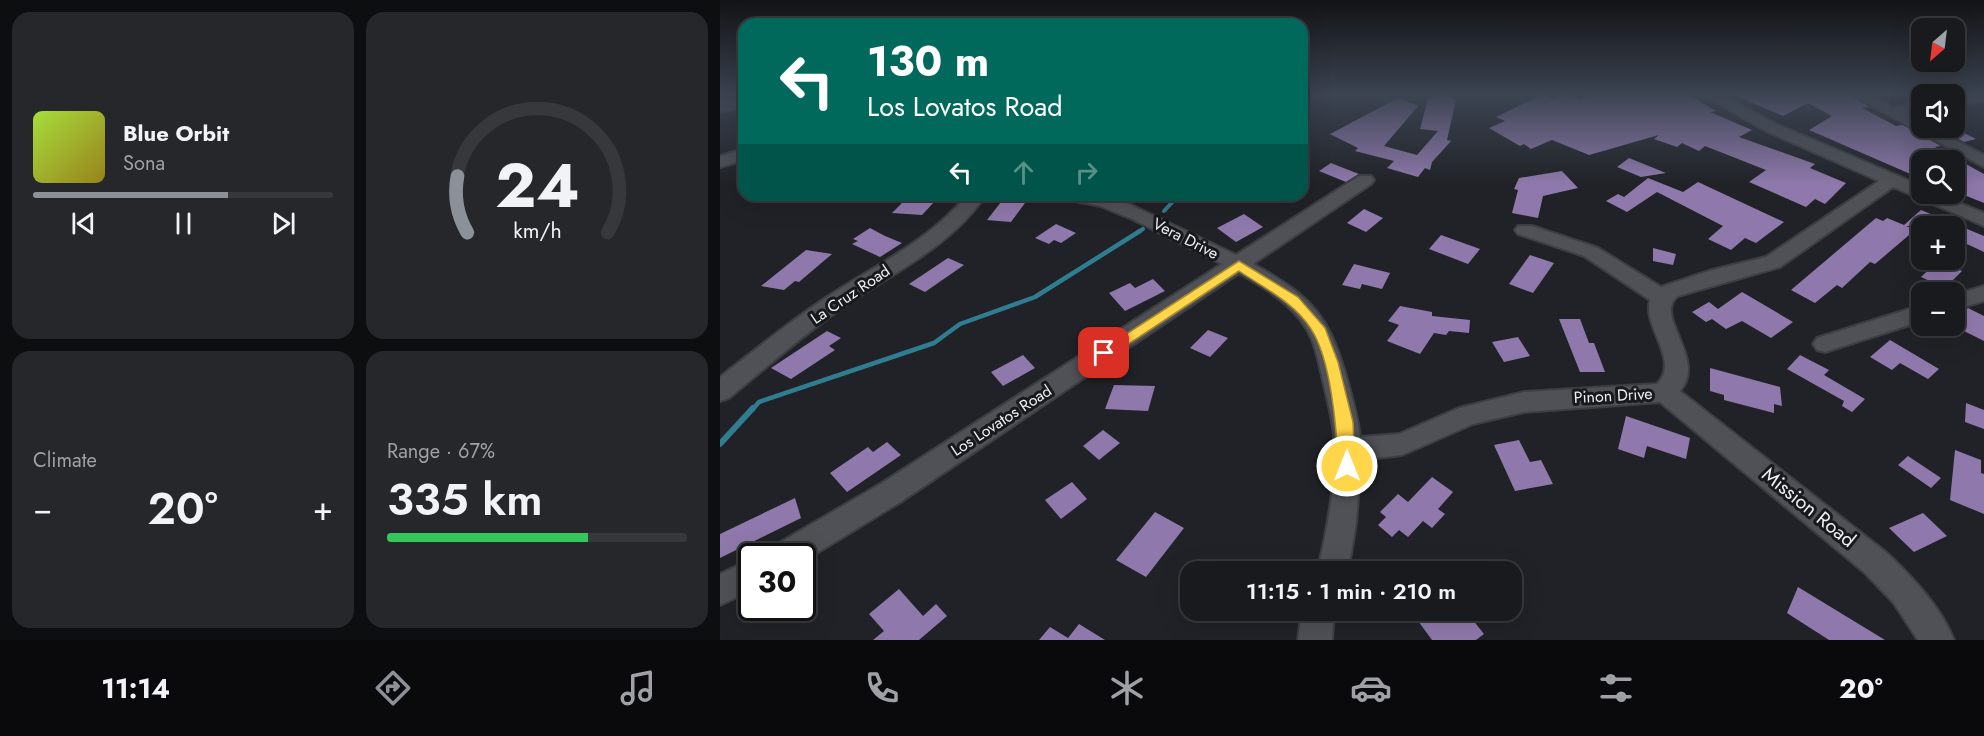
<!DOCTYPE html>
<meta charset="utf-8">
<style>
body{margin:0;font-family:Jost,sans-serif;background:#25272a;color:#f1f3f6;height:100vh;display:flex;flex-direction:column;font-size:22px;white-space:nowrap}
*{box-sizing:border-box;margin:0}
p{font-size:20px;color:#9fa1a4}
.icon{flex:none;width:33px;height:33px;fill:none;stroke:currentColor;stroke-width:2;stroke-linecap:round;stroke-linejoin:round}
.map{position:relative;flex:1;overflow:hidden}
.sheet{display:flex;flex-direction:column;gap:12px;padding:12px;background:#0d0e10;width:720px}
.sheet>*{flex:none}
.banner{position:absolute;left:18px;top:18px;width:570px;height:183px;border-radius:18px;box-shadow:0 6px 24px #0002,0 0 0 2px #36383b;background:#00695c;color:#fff;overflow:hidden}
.needle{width:39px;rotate:208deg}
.tools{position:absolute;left:1191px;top:18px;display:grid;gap:12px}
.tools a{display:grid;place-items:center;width:54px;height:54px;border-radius:12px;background:#181a1d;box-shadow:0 6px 24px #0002,0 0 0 2px #36383b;font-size:30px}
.speed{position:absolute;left:18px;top:543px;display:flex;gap:12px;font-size:30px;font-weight:700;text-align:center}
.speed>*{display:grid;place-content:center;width:78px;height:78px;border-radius:50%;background:#181a1d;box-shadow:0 6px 24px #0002,0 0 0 2px #36383b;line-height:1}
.speed .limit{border:3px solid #111;border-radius:9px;background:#fff;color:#111}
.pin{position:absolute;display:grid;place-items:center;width:51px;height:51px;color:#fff;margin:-26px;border-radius:12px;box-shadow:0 3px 9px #0006}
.me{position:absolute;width:66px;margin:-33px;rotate:0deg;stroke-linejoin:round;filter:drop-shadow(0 0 4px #0008)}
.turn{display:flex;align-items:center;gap:21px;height:126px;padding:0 30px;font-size:27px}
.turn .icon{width:78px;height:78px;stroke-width:2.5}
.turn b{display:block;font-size:42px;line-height:51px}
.lanes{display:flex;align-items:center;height:57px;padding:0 30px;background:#0003;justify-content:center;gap:30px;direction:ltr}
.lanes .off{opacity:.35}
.big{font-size:45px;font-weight:600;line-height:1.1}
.sheet .tile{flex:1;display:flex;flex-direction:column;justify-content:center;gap:9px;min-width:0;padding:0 21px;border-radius:18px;background:#25272a}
.sheet .dial{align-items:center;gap:0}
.dial svg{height:156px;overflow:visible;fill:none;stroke:#36383b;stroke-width:7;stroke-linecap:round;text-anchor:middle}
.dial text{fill:#f1f3f6;stroke:none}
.song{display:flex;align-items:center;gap:18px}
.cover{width:72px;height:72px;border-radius:9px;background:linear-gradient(135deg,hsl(80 70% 55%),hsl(50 70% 35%))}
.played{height:6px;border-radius:3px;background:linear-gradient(90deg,#8c9099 65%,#36383b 65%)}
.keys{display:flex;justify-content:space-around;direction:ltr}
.heat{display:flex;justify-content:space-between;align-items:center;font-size:33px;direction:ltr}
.charge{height:9px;border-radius:4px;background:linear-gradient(90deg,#34c759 67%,#36383b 0)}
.sheet .tiles{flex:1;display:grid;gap:12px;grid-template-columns:repeat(2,1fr)}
.trip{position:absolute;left:460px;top:561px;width:342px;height:60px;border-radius:18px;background:#181a1d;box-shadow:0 6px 24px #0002,0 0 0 2px #36383b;font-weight:600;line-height:60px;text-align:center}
.tabs{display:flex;height:96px;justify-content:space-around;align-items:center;background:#0a0a0c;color:#9fa1a4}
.tabs .icon{width:42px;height:42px}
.tabs .on{color:#8c9099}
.tabs b{font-size:27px;color:#f1f3f6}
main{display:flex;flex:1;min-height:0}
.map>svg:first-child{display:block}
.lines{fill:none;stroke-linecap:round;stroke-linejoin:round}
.stream-far2{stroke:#307c90;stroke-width:4}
.stream-far1{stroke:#307c90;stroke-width:4.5}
.stream{stroke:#307c90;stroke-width:6}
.building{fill:#8f79ac}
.minor-casing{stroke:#3c3e42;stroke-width:4}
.minor{fill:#4f5156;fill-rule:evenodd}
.route{fill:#ffd54a;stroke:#a68a30;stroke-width:1.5}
.labels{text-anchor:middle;stroke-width:6;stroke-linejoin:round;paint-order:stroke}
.street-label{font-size:16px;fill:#edeff2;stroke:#17191d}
.near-street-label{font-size:20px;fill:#edeff2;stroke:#17191d}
</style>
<main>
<section class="sheet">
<div class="tiles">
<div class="tile">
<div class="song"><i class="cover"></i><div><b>Blue Orbit</b><p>Sona</p></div></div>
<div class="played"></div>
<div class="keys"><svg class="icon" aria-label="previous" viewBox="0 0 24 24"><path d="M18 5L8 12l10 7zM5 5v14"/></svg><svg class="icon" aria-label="pause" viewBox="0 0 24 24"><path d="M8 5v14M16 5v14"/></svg><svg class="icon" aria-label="next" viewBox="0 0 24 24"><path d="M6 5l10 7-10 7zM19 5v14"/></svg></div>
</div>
<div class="tile dial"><svg viewBox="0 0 100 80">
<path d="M14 69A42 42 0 1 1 86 69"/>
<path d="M14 69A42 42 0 0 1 9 40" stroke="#8c9099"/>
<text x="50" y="56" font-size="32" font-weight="700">24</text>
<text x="50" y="72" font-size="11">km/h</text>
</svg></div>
<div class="tile"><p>Climate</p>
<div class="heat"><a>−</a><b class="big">20°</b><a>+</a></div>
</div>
<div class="tile"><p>Range · 67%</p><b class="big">335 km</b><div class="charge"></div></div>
</div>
</section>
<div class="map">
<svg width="1264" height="640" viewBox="0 0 1264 640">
<rect width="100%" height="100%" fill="#202227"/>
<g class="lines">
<g class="stream-far2">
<polyline points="444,211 459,195"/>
<polyline points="418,232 423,229"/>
</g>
<polyline class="stream-far1" points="32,410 39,402 214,343 240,324 315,297 420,231"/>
<polyline class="stream" points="0,444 33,408"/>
</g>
<g class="building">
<polygon points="718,95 727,95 736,100 727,140 731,141 712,162 710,170 705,168 698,177 667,168 674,161 635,151 638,148 610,134 678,98 698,106 664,146 697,155 718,131 700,129 708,99"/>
<polygon points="821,95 835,99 840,95 849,95 860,99 869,95 969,95 996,111 990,112 1032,130 1019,137 1095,164 1090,168 1126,183 1105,204 1095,199 1086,207 1029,182 1046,170 985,146 979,151 962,143 957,147 934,139 939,135 869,155 832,140 811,149 804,144 800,146 769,128 785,121 776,117"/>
<polygon points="1014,95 1130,95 1149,107 1142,108 1176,126 1183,125 1221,146 1215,147 1264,174 1264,203 1234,191 1234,160 1202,160 1202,179 1089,130 1112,116 1088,103 1063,116"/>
<polygon points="1216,128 1234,128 1256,139 1244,142"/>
<polygon points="909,158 946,173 921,177 897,167"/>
<polygon points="611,163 621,167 639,174 626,182 599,171"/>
<polygon points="842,171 858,188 823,196 818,218 792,213 798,190 794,189 799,178"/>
<polygon points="928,178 963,192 978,182 1064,222 1036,243 1025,238 1011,250 988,239 1003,226 937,192 907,212 886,201 898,194 904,197"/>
<polygon points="191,199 216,200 202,215 172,213 184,201"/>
<polygon points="281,202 305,203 291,222 267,220"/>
<polygon points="644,209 663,218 646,232 627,223"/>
<polygon points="1201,210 1264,236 1264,252 1234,238 1234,226 1186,226 1195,230 1155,264 1150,262 1122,288 1117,285 1095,303 1071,290 1156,218 1163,221 1167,218 1184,225"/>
<polygon points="524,214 543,227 516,242 497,228"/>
<polygon points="336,224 356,233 341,243 334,240 329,244 315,238"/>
<polygon points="150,228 165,236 182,243 160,257 132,244 138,241 133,239"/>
<polygon points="721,235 760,249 748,264 709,249"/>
<polygon points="933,248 956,254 953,265 933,261"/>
<polygon points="86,250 112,254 79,282 75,281 64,290 41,286"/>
<polygon points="810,255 834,263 813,293 789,284"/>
<polygon points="228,258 244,265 205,292 189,284"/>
<polygon points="1219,260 1242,271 1225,288 1201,277"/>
<polygon points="634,264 670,273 662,289 642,284 640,289 622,285"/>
<polygon points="433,279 445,291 405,311 389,293 410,283 415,288"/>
<polygon points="1022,292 1073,322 1051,338 1022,321 1006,329 992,319 986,322 972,312 989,302 998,309"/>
<polygon points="680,306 712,312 712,316 750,320 749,333 729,331 726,335 714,333 700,354 667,341 679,325 668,321"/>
<polygon points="1248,308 1264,316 1264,341 1234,326 1234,319"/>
<polygon points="839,319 860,319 869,343 874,343 885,372 860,372"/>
<polygon points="488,330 508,338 490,357 470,348"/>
<polygon points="107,331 121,338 109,346 115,350 71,379 51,368"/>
<polygon points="798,337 810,356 784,362 772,342"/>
<polygon points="1170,340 1219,369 1208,379 1180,363 1172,370 1150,357"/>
<polygon points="303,355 315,368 283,386 271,372"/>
<polygon points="1080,355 1109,370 1104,375 1145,399 1132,412 1122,406 1124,401 1067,369"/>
<polygon points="990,368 1060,387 1062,406 1054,404 1054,413 1004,400 1004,395 990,391"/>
<polygon points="394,385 435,386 428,411 385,409"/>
<polygon points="1246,403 1264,410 1264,429 1245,422"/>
<polygon points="906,416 970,438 966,459 927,446 924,458 898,449"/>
<polygon points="383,430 400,443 379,460 363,446"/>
<polygon points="799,440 810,462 821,460 833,484 795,491 774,445"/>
<polygon points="167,442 181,455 127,492 110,473 148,447 153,452"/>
<polygon points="1235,450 1261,460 1261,473 1264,474 1264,514 1230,500"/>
<polygon points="1188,456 1221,478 1211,488 1178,465"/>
<polygon points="712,477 733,492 718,509 725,514 712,528 703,521 688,537 679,530 672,537 658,525 666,517 660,512 678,494 688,502"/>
<polygon points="352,482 367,499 341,519 325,500"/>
<polygon points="75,498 81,518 0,558 0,534"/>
<polygon points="435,512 464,528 426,577 396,560"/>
<polygon points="1203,513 1227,536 1194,552 1169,528"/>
<polygon points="1078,587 1165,640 1109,640 1067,613"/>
<polygon points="179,589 203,616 216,604 227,616 199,640 153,640 164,631 149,614"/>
<polygon points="690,610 745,610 764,634 756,640 712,640"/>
<polygon points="359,624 385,640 319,640 330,627 348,638"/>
</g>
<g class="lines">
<defs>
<g id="minor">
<path d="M983 95H1002L1056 124 1202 186V194H1217L1264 213V226L1173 187 1060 267 958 296C932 315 988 359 960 391L1167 553C1193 578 1220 606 1234 640H1198L1173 602 1145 573 940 402 804 412 753 424 682 455 641 460 636 523 628 572H597C608 528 617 479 614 435 612 415 606 395 602 376 598 360 595 342 586 328 571 303 543 287 519 273L182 501 82 562V556H50L54 546 162 483 502 264 412 219 380 206 346 199 343 195H379L409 204 516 255 639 176H651L654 180 651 184 533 264C593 297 610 317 628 383 633 401 638 419 640 437L679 434 739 408 804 392 937 384C961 360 922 327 930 300L864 256 798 234 795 230 798 226H812L878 248 941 287 992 270 1046 257 1159 181 1044 130Z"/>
<polygon points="1132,95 1151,95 1173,107 1202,102 1202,112 1186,114 1202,122 1202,128 1212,128 1264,155 1264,167"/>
<polygon points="1264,95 1264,101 1234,105 1234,96"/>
<polygon points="24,98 24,108 0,112 0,102"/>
<polygon points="24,149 24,160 0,167 0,156"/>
<path d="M247 195H266C230 248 170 274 120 309 81 337 45 368 9 398L0 401V377C35 350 69 322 107 297 156 265 209 241 247 195Z"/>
<polygon points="1264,286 1264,301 1234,310 1234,295"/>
<polygon points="1202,305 1202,321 1105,352 1097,350 1093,344 1097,338"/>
<polygon points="32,559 32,590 0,605 0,574"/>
<polygon points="582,610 614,610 612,640 578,640"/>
</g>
</defs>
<use href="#minor" class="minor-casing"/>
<use href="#minor" class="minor"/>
</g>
<linearGradient id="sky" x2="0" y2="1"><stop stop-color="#121315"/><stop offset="0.51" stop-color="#3c4452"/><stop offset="1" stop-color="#3c4452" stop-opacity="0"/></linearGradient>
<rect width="1264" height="185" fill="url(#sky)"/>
<path class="route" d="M519 261 578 297 605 328 618 362 633 422 635 466 632 471H621L618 466C617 430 611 359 591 329 575 303 544 288 519 271L389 357H379L377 353Z"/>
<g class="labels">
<g class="street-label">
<text transform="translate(466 238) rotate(27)" y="6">Vera Drive</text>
<text transform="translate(130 294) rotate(-34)" y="6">La Cruz Road</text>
<text transform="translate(893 395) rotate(-3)" y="6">Pinon Drive</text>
<text transform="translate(281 420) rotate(-33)" y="6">Los Lovatos Road</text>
</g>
<g class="near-street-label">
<text transform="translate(1089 507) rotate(39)" y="7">Mission Road</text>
</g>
</g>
</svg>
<div class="tools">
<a><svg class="needle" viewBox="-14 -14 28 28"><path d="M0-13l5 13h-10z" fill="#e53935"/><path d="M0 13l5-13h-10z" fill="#9fa1a4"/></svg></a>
<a><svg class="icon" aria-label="sound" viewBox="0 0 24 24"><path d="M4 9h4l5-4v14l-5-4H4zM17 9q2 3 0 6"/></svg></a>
<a><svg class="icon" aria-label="search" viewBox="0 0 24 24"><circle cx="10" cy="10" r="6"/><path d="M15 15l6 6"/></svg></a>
<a>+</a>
<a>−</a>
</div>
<div class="speed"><div class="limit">30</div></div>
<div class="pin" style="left:384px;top:353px;background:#d93025"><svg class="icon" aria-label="arrive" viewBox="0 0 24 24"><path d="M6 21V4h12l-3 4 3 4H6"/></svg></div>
<svg class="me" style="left:627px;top:466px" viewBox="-20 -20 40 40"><circle r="17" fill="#ffd54a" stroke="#fff" stroke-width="3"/><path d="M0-11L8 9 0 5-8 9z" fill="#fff"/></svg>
<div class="trip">11:15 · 1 min · 210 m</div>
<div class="banner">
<div class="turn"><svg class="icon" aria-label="left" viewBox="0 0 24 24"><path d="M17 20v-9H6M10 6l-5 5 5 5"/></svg><div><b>130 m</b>Los Lovatos Road</div></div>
<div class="lanes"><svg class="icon" aria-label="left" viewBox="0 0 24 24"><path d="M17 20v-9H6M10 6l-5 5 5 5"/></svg><svg class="icon off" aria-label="ahead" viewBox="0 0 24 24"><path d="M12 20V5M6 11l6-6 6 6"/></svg><svg class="icon off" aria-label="right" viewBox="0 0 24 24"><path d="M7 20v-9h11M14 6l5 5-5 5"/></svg></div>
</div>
</div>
</main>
<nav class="tabs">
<b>11:14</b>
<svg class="icon on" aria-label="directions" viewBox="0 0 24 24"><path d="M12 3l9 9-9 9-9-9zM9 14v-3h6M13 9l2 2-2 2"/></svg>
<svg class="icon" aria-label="music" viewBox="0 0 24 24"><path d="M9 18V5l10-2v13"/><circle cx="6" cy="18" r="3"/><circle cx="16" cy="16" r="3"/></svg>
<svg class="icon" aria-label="phone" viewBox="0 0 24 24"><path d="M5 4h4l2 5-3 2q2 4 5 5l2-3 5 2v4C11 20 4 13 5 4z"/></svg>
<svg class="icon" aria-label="climate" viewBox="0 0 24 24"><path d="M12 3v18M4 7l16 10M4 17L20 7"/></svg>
<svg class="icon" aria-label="car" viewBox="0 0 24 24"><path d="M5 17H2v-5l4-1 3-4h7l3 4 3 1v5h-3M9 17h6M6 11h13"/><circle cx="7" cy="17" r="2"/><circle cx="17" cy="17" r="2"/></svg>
<svg class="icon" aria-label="filters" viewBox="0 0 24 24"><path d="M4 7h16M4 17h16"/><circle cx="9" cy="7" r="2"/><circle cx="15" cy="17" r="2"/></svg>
<b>20°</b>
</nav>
